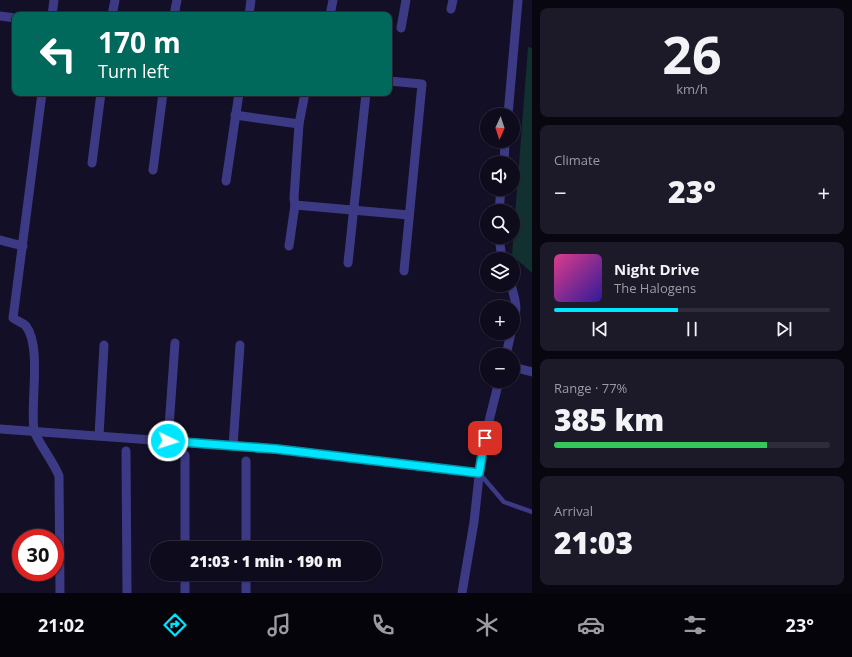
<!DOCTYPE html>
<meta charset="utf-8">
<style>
body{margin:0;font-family:"Open Sans",sans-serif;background:#1c1929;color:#f1f3f6;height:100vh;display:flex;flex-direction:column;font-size:15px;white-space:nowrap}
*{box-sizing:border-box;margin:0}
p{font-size:13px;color:#9b9ba3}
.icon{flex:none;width:22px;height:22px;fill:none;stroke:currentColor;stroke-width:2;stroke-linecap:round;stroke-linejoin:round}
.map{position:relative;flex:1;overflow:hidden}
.side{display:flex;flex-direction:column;gap:8px;padding:8px;background:#08060f;width:320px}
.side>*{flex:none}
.guide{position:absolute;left:12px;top:12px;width:380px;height:84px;border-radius:8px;box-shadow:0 1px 3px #0004,0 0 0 1px #2e2b3b;background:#00695c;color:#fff;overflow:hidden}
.needle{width:26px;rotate:183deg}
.controls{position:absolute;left:480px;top:108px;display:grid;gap:8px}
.controls a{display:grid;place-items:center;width:40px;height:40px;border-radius:50%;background:#0e0b1c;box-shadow:0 1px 3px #0004,0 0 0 1px #2e2b3b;font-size:20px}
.speed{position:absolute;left:12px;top:529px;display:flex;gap:8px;font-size:20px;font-weight:700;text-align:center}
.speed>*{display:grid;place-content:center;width:52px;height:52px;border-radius:50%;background:#0e0b1c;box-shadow:0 1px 3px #0004,0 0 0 1px #2e2b3b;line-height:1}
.speed .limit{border:6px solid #d22;background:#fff;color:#111}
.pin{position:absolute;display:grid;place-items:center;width:34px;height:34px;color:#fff;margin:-17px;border-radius:8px;box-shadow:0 2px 6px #0006}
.me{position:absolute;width:44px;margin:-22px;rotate:94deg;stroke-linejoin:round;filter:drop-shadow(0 0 3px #0008)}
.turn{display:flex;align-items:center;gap:14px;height:84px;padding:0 20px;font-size:18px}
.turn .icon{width:52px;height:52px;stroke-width:2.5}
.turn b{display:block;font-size:28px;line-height:34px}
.big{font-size:30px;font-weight:800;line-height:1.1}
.side .tile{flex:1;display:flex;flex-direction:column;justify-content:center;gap:6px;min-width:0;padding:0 14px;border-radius:8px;background:#1c1929}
.side .dial{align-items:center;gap:0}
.dial b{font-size:52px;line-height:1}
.song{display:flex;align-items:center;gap:12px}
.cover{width:48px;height:48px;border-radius:6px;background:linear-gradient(135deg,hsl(330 70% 55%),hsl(250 70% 35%))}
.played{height:4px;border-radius:2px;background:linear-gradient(90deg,#00e5ff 45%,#2e2b3b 45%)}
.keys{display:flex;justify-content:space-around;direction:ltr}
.heat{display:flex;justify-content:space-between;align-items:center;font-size:22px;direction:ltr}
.charge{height:6px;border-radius:3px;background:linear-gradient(90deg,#34c759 77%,#2e2b3b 0)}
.trip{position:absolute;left:150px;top:541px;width:232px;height:40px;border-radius:20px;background:#0e0b1c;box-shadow:0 1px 3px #0004,0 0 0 1px #2e2b3b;font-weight:800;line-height:40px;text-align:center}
.menu{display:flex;height:64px;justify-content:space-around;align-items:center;background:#06040b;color:#9b9ba3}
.menu .icon{width:28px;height:28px}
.menu .current{color:#00e5ff}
.menu b{font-size:18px;color:#f1f3f6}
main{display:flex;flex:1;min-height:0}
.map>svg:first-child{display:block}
.green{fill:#12302f}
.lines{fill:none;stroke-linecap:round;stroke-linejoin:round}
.lane{stroke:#3d3a85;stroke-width:4.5}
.street{stroke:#3d3a85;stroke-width:9}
.route-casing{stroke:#0095a6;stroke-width:10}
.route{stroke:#00e5ff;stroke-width:7}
</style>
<main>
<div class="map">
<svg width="532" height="593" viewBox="0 0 532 593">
<rect width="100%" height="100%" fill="#130f26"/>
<polygon class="green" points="528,47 532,48 532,273 512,255"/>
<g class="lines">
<polyline class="lane" points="480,474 504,502 532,512"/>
<g class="street">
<polyline points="451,9 453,0"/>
<polyline points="52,15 54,0"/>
<polyline points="112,15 115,0"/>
<polyline points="174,15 177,0"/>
<polyline points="249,15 251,0"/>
<polyline points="330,15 333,0"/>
<polyline points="0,16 15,18"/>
<polyline points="401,28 406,0"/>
<polyline points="389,81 422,84 404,271"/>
<path d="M42 93 13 318C17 321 23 323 26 326 42 347 30 404 34 430 36 440 54 462 59 476L60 593"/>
<polyline points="235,115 299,124 305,93"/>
<polyline points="508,115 518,0"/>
<polyline points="299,124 294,198 295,205 409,215"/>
<polyline points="92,163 101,93"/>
<polyline points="504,163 505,141"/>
<polyline points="153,170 163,93"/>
<polyline points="226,181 239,93"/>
<polyline points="499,211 501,189"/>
<polyline points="499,237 502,259"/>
<polyline points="0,240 23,246"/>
<polyline points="289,246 295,205"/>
<polyline points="348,263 366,93"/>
<path d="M511 285C516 301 518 311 513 327"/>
<polyline points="506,355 511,333"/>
<polyline points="513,367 532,372"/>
<polyline points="0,429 276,449 479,473"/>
<polyline points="99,436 104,345"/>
<polyline points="168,441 175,343"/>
<polyline points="233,446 240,345"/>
<polyline points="126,451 127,593"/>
<polyline points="246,461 246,548"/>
<polyline points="185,548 185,455"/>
<polyline points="246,574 246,593"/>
<polyline points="185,593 185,574"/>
<polyline points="462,593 474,522 482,449 499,381"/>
</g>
</g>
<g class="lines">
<defs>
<polyline id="route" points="168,441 276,449 479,473 485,438"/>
</defs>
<use href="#route" class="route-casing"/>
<use href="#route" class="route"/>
</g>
</svg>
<div class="controls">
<a><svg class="needle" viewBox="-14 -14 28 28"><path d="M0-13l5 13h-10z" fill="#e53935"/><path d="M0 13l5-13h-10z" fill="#9b9ba3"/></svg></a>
<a><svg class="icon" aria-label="sound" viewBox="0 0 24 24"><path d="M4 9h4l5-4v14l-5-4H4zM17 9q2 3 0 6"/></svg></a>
<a><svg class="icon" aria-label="search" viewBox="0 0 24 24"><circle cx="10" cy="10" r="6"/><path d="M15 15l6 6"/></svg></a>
<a><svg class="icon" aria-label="layers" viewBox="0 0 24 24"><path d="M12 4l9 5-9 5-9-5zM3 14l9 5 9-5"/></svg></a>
<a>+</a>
<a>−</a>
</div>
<div class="speed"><div class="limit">30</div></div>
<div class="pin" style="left:485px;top:438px;background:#d93025"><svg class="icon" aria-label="arrive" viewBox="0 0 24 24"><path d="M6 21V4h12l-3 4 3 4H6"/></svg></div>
<svg class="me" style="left:168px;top:441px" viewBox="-20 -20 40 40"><circle r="17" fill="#00e5ff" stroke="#fff" stroke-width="3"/><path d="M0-11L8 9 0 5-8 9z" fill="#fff"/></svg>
<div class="trip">21:03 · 1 min · 190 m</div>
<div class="guide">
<div class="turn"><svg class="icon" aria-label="left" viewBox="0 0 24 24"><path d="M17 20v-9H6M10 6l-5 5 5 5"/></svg><div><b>170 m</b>Turn left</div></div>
</div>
</div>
<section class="side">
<div class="tile dial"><b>26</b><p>km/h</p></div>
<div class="tile"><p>Climate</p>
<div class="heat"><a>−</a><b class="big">23°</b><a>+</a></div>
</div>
<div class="tile">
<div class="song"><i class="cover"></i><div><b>Night Drive</b><p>The Halogens</p></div></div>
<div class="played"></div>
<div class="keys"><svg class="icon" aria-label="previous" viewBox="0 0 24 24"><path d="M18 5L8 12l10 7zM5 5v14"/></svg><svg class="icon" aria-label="pause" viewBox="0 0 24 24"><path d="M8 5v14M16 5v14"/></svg><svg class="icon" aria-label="next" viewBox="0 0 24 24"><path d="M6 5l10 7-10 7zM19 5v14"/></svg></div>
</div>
<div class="tile"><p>Range · 77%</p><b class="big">385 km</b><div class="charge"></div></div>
<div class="tile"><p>Arrival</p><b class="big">21:03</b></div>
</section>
</main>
<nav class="menu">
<b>21:02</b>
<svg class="icon current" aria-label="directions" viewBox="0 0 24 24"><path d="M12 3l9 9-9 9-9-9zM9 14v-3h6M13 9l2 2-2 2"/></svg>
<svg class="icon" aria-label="music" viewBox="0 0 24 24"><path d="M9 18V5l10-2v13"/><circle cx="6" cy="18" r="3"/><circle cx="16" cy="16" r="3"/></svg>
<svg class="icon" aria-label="phone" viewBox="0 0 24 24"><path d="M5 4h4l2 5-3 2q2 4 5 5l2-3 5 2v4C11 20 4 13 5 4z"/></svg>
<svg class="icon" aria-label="climate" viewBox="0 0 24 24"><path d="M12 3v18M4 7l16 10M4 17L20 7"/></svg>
<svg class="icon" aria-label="car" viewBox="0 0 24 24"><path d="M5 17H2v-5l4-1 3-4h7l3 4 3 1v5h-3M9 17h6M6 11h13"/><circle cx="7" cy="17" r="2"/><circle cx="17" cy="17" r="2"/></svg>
<svg class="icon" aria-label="filters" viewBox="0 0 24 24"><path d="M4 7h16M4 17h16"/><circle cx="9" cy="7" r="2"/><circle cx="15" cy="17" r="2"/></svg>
<b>23°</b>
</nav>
